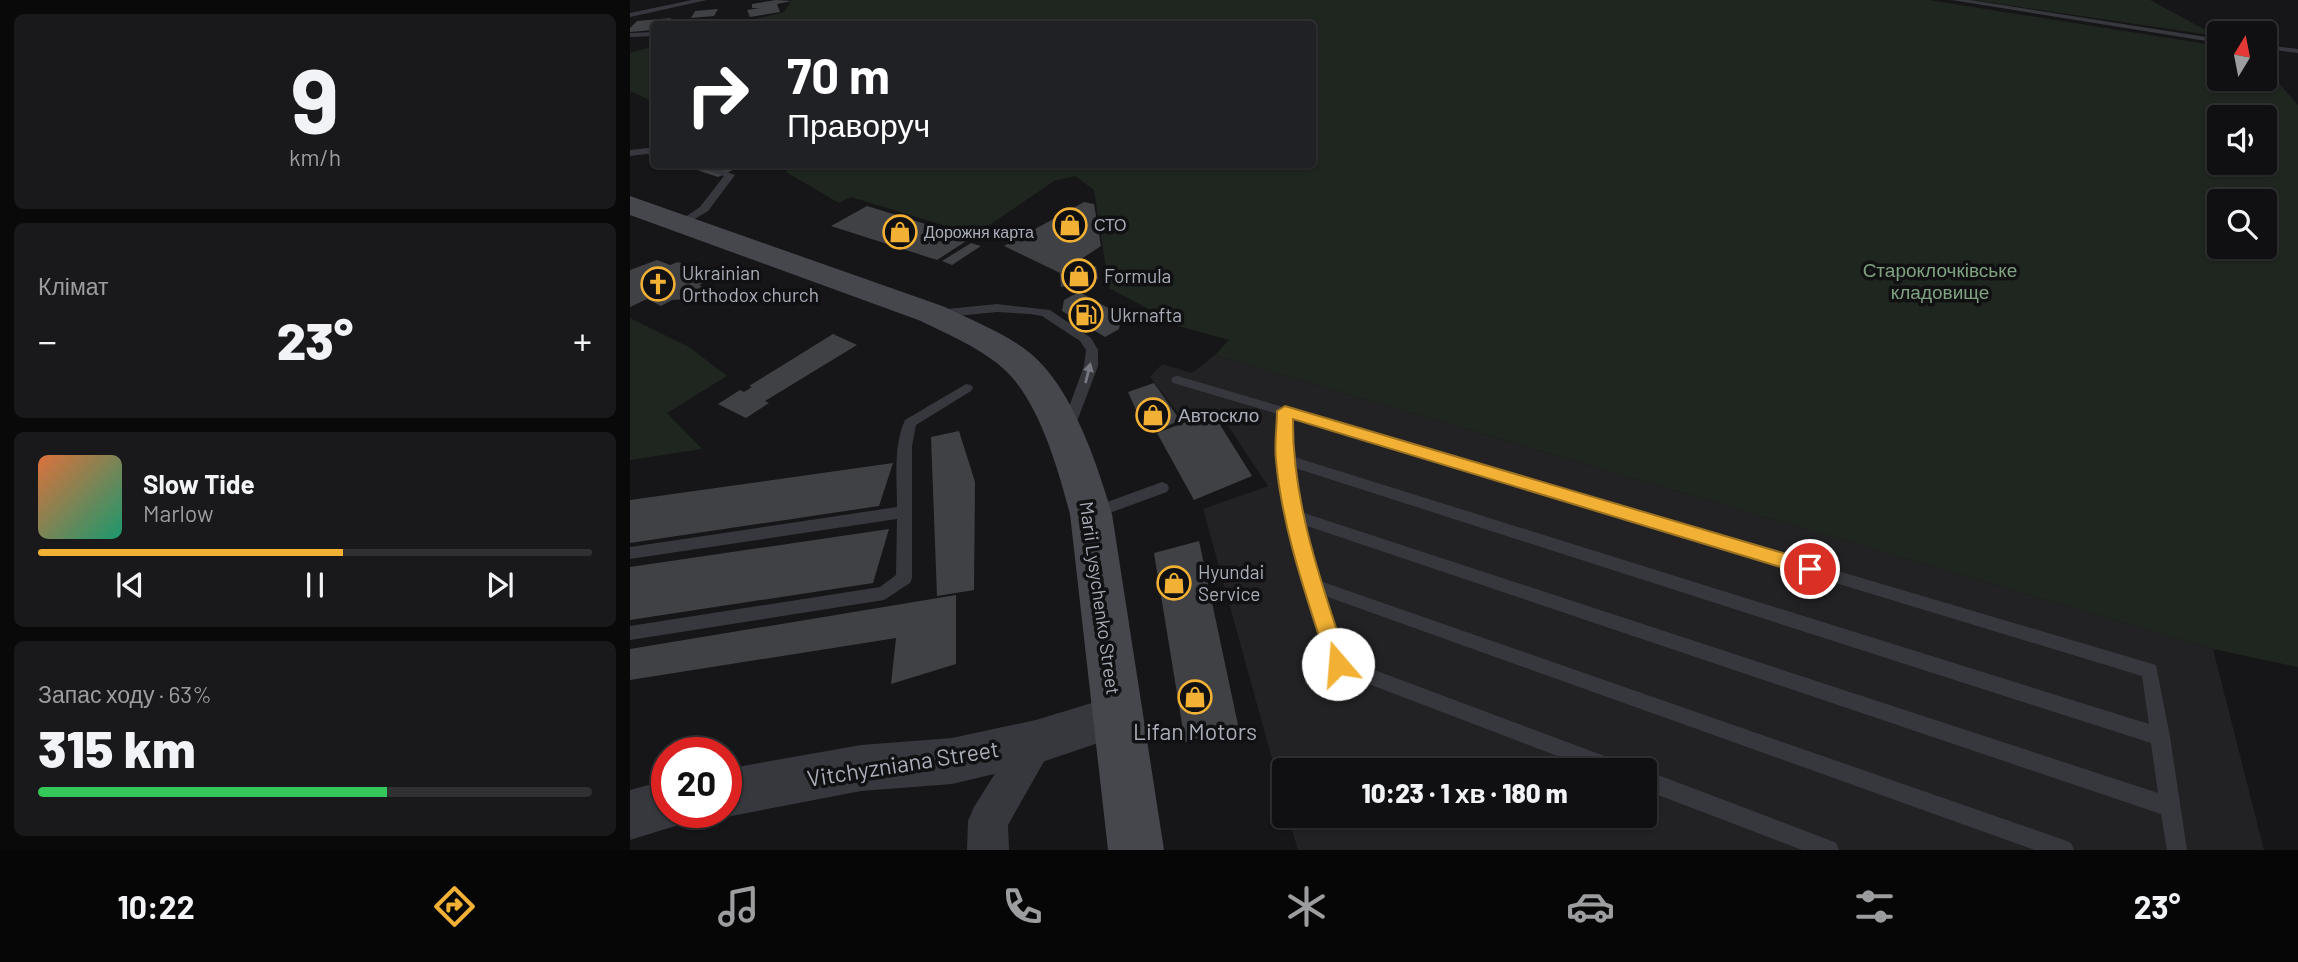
<!DOCTYPE html>
<html lang="uk">
<meta charset="utf-8">
<style>
body{margin:0;font-family:Barlow,sans-serif;background:#19191b;color:#f1f3f6;height:100vh;display:flex;flex-direction:column;font-size:26px;white-space:nowrap}
*{box-sizing:border-box;margin:0}
p{font-size:23px;color:#9c9d9f}
.icon{flex:none;width:38px;height:38px;fill:none;stroke:currentColor;stroke-width:2;stroke-linecap:round;stroke-linejoin:round}
.map{position:relative;flex:1;overflow:hidden}
.details{display:flex;flex-direction:column;gap:14px;padding:14px;background:#09090a;width:630px}
.details>*{flex:none}
.top-card{position:absolute;left:21px;top:21px;width:665px;height:147px;border-radius:7px;box-shadow:0 2px 5px #0004,0 0 0 2px #303032;background:#202124;color:#fff;overflow:hidden}
.needle{width:46px;rotate:10deg}
.fabs{position:absolute;left:1577px;top:21px;display:grid;gap:14px}
.fabs a{display:grid;place-items:center;width:70px;height:70px;border-radius:7px;background:#101012;box-shadow:0 2px 5px #0004,0 0 0 2px #303032;font-size:35px}
.speed{position:absolute;left:21px;top:737px;display:flex;gap:14px;font-size:35px;font-weight:700;text-align:center}
.speed>*{display:grid;place-content:center;width:91px;height:91px;border-radius:50%;background:#101012;box-shadow:0 2px 5px #0004,0 0 0 2px #303032;line-height:1}
.speed .limit{border:10px solid #d22;background:#fff;color:#111}
.pin{position:absolute;display:grid;place-items:center;width:60px;height:60px;color:#fff;margin:-30px;border:4px solid #fff;border-radius:50%;box-shadow:0 2px 7px #0007}
.me{position:absolute;width:77px;margin:-38px;rotate:342deg;stroke-linejoin:round;filter:drop-shadow(0 0 5px #0008)}
.turn{display:flex;align-items:center;gap:24px;height:147px;padding:0 21px;font-size:32px}
.turn .icon{width:91px;height:91px;stroke-width:2.5}
.turn b{display:block;font-size:49px;line-height:60px}
.big{font-size:52px;font-weight:800;line-height:1.1}
.details .card{flex:1;display:flex;flex-direction:column;justify-content:center;gap:10px;min-width:0;padding:0 24px;border-radius:10px;background:#19191b}
.details .dial{align-items:center;gap:0}
.dial b{font-size:91px;line-height:1}
.song{display:flex;align-items:center;gap:21px}
.cover{width:84px;height:84px;border-radius:10px;background:linear-gradient(135deg,hsl(20 70% 55%),hsl(160 70% 35%))}
.played{height:7px;border-radius:4px;background:linear-gradient(90deg,#f2b134 55%,#303032 55%)}
.keys{display:flex;justify-content:space-around;direction:ltr}
.heat{display:flex;justify-content:space-between;align-items:center;font-size:38px;direction:ltr}
.charge{height:10px;border-radius:5px;background:linear-gradient(90deg,#34c759 63%,#303032 0)}
.trip{position:absolute;left:642px;top:758px;width:385px;height:70px;border-radius:7px;background:#101012;box-shadow:0 2px 5px #0004,0 0 0 2px #303032;font-weight:800;line-height:70px;text-align:center}
.tabs{display:flex;height:112px;justify-content:space-around;align-items:center;background:#060607;color:#9c9d9f}
.tabs .icon{width:49px;height:49px}
.tabs .active{color:#f2b134}
.tabs b{font-size:32px;color:#f1f3f6}
main{display:flex;flex:1;min-height:0}
.map>svg:first-child{display:block}
.built{fill:#222225}
.green{fill:#1e261f;fill-rule:evenodd}
.building{fill:#404145}
.lines{fill:none;stroke-linecap:round;stroke-linejoin:round}
.service{fill:#37383d;fill-rule:evenodd}
.minor{fill:#37383d;fill-rule:evenodd}
.tertiary{fill:#37383d;fill-rule:evenodd}
.secondary{fill:#45474d;fill-rule:evenodd}
.oneway{fill:#757881}
.route{fill:#f2b134;stroke:#9d7322;stroke-width:2}
.labels{text-anchor:middle;stroke-width:7;stroke-linejoin:round;paint-order:stroke}
.far-poi-label{font-size:16px;fill:#a8adb8;stroke:#111113;text-anchor:start}
.park-label{font-size:19px;fill:#7fa381;stroke:#111113}
.poi-label{font-size:19px;fill:#a8adb8;stroke:#111113;text-anchor:start}
.street-label{font-size:19px;fill:#a8adb8;stroke:#111113}
.near-poi-label{font-size:23px;fill:#a8adb8;stroke:#111113}
.near-street-label{font-size:23px;fill:#a8adb8;stroke:#111113}
</style>
<main>
<section class="details">
<div class="card dial"><b>9</b><p>km/h</p></div>
<div class="card"><p>Клімат</p>
<div class="heat"><a>−</a><b class="big">23°</b><a>+</a></div>
</div>
<div class="card">
<div class="song"><i class="cover"></i><div><b>Slow Tide</b><p>Marlow</p></div></div>
<div class="played"></div>
<div class="keys"><svg class="icon" aria-label="previous" viewBox="0 0 24 24"><path d="M18 5L8 12l10 7zM5 5v14"/></svg><svg class="icon" aria-label="pause" viewBox="0 0 24 24"><path d="M8 5v14M16 5v14"/></svg><svg class="icon" aria-label="next" viewBox="0 0 24 24"><path d="M6 5l10 7-10 7zM19 5v14"/></svg></div>
</div>
<div class="card"><p>Запас ходу · 63%</p><b class="big">315 km</b><div class="charge"></div></div>
</section>
<div class="map">
<svg width="1668" height="850" viewBox="0 0 1668 850">
<rect width="100%" height="100%" fill="#161618"/>
<polygon class="built" points="585,355 1583,649 1634,850 668,850 658,816 1015,816 1015,770 654,770 654,802 573,509 638,486 587,409 554,421 520,377 532,364 562,373"/>
<g class="green">
<path d="M162 0H1299L1589 46V79H1634L1635 67 1668 105V667L1583 649 585 355 599 340 527 320 531 316 479 288 464 190 445 176 424 181 345 235 221 197 209 203 156 172 159 164H682V24H106L154 12ZM1589 117H1634V163H1589ZM1589 201H1634V247H1589Z"/>
<polygon points="1343,0 1520,0 1587,36"/>
<polygon points="24,46 24,102 0,91 0,53"/>
<polygon points="0,318 59,347 97,376 37,413 72,449 0,460"/>
</g>
<g class="building">
<polygon points="146,0 162,1 147,4 150,12 120,17 117,10 130,8 122,8 122,4"/>
<polygon points="88,9 84,16 61,18 65,11"/>
<polygon points="41,18 34,24 24,24 24,30 0,32 0,28 7,21"/>
<polygon points="49,164 107,164 105,169 88,177"/>
<polygon points="454,202 464,204 471,246 430,273 466,266 468,279 431,287 430,273 374,246"/>
<polygon points="237,206 341,238 307,260 201,226"/>
<polygon points="341,243 351,246 322,265 312,261"/>
<polygon points="27,260 40,265 48,262 71,271 64,275 78,281 69,285 73,287 70,293 58,299 42,300 31,306 17,299 0,307 0,270"/>
<polygon points="449,292 491,315 489,329 475,337 432,311 434,300"/>
<polygon points="203,334 227,345 135,401 139,403 116,418 88,404 110,390 114,392 122,387 119,386"/>
<polygon points="524,383 550,420 527,431 521,425 514,428 498,392"/>
<polygon points="582,412 622,476 564,500 527,433"/>
<polygon points="329,431 345,482 344,590 307,596 301,437"/>
<polygon points="263,463 249,506 0,543 0,500"/>
<polygon points="259,529 243,583 0,620 0,567"/>
<polygon points="569,541 608,725 555,742 524,553"/>
<polygon points="326,595 326,664 261,684 266,638 0,680 0,649"/>
</g>
<g class="lines">
<g class="service">
<polygon points="62,0 77,0 0,17 0,13"/>
<polygon points="1322,0 1340,0 1589,39 1589,43"/>
<polygon points="24,32 24,36 0,37 0,33"/>
<polygon points="1634,45 1668,49 1668,53 1634,49"/>
<polygon points="18,148 24,150 24,156 17,154 0,156 0,150"/>
<polygon points="59,164 76,164 105,175 78,211 53,226 48,223 49,221 70,207 94,176"/>
<polygon points="367,304 420,310 461,338 468,350 468,366 443,432 433,432 431,429 454,366 456,350 450,341 412,316 400,314 367,312 307,318 301,314 307,310"/>
<path d="M548 376 1526 665 1540 737 1557 850H1537L1531 814 674 525 690 581 1434 840 1441 843 1444 850H1405L695 596 715 659 988 761 995 763 998 770H964L702 670 674 585 655 512 646 454 648 414 543 383 541 380 543 377ZM662 418 1512 676 1519 724 661 456ZM662 467 1521 743 1528 793 671 512Z"/>
<path d="M336 384 341 385 343 388 341 391 286 425 282 446V578L280 583 254 600 0 640V626L250 587 266 575 267 519 0 559V547L267 507C267 479 263 446 275 420Z"/>
<polygon points="532,482 537,484 539,488 537,492 463,519 458,517 455,513 458,509"/>
<polygon points="1015,770 1199,840 1206,843 1209,850 1172,850 1015,790"/>
</g>
<polygon class="minor" points="406,724 419,729 425,742 378,825 379,850 337,850 338,821 344,807 393,729"/>
<g class="tertiary">
<polygon points="488,695 504,701 511,716 504,731 406,764 322,784 231,791 96,817 83,812 96,812 96,769 231,745 322,738 406,720"/>
<polygon points="37,780 37,812 59,812 55,823 0,840 0,790"/>
</g>
<path class="secondary" d="M0 196 315 307C343 321 375 333 400 353 442 387 467 464 482 514L534 850H478L440 514C428 469 410 404 376 371 353 349 319 335 291 321L0 215Z"/>
</g>
<defs><path id="oneway-solid" d="M-6-.8H1V-3.2L6.5 0L1 3.2V.8H-6Z" transform="scale(1.75)"/></defs>
<use class="oneway" href="#oneway-solid" transform="translate(458 373) rotate(-76)"/>
<path class="route" d="M655 406 1180 561 1186 564 1189 569 1186 574 1180 576 663 419C662 503 692 585 718 664L715 670 708 673 701 670 698 664C677 598 652 529 646 460 644 444 647 427 647 411Z"/>
<defs>
<symbol id="shop-ring" viewBox="-11 -11 22 22"><circle r="9.5" fill="#111113" stroke="#f2b134" stroke-width="1.5"/><path d="M-5-2.5h2.3a2.7 3.5 0 0 1 5.4 0H5L5.5 6h-11ZM-1.5-2.5h3a1.5 2.3 0 0 0-3 0Z" fill="#f2b134"/></symbol>
<symbol id="church-ring" viewBox="-11 -11 22 22"><circle r="9.5" fill="#111113" stroke="#f2b134" stroke-width="1.5"/><path d="M-1.2-6h2.4v3.5h3.3v2.4h-3.3V6h-2.4V-.1h-3.3v-2.4h3.3Z" fill="#f2b134"/></symbol>
<symbol id="fuel-ring" viewBox="-11 -11 22 22"><circle r="9.5" fill="#111113" stroke="#f2b134" stroke-width="1.5"/><path d="M-5.5-6h7V0h2V4h1.3V-2.5L3-4.5l.8-.8L6-3V5H2.5V1h-1V6h-7ZM-4.2-4.7v3.2H.2V-4.7Z" fill="#f2b134"/></symbol>
</defs>
<g fill-rule="evenodd">
<use href="#shop-ring" x="421" y="206" width="38" height="38"/>
<use href="#shop-ring" x="251" y="213" width="38" height="38"/>
<use href="#shop-ring" x="430" y="257" width="38" height="38"/>
<use href="#church-ring" x="9" y="265" width="38" height="38"/>
<use href="#fuel-ring" x="437" y="296" width="38" height="38"/>
<use href="#shop-ring" x="504" y="396" width="38" height="38"/>
<use href="#shop-ring" x="525" y="564" width="38" height="38"/>
<use href="#shop-ring" x="546" y="678" width="38" height="38"/>
</g>
<g class="labels">
<g class="far-poi-label">
<text x="464" y="231">СТО</text>
<text x="294" y="238">Дорожня карта</text>
</g>
<g class="park-label">
<text x="1310" y="277">Староклочківське<tspan x="1310" dy="22">кладовище</tspan></text>
</g>
<g class="poi-label">
<text x="52" y="280">Ukrainian<tspan x="52" dy="22">Orthodox church</tspan></text>
<text x="474" y="283">Formula</text>
<text x="480" y="322">Ukrnafta</text>
<text x="548" y="422">Автоскло</text>
<text x="568" y="579">Hyundai<tspan x="568" dy="22">Service</tspan></text>
</g>
<g class="street-label">
<text transform="translate(470 598) rotate(82)" y="7">Marii Lysychenko Street</text>
</g>
<g class="near-poi-label">
<text x="565" y="740">Lifan Motors</text>
</g>
<g class="near-street-label">
<text transform="translate(273 764) rotate(-9)" y="8">Vitchyzniana Street</text>
</g>
</g>
</svg>
<div class="fabs">
<a><svg class="needle" viewBox="-14 -14 28 28"><path d="M0-13l5 13h-10z" fill="#e53935"/><path d="M0 13l5-13h-10z" fill="#9c9d9f"/></svg></a>
<a><svg class="icon" aria-label="sound" viewBox="0 0 24 24"><path d="M4 9h4l5-4v14l-5-4H4zM17 9q2 3 0 6"/></svg></a>
<a><svg class="icon" aria-label="search" viewBox="0 0 24 24"><circle cx="10" cy="10" r="6"/><path d="M15 15l6 6"/></svg></a>
</div>
<div class="speed"><div class="limit">20</div></div>
<div class="pin" style="left:1180px;top:569px;background:#d93025"><svg class="icon" aria-label="arrive" viewBox="0 0 24 24"><path d="M6 21V4h12l-3 4 3 4H6"/></svg></div>
<svg class="me" style="left:708px;top:664px" viewBox="-20 -20 40 40"><circle r="19" fill="#fff"/><path d="M0-13L10 11 0 6-10 11z" fill="#f2b134"/></svg>
<div class="trip">10:23 · 1 хв · 180 m</div>
<div class="top-card">
<div class="turn"><svg class="icon" aria-label="right" viewBox="0 0 24 24"><path d="M7 20v-9h11M14 6l5 5-5 5"/></svg><div><b>70 m</b>Праворуч</div></div>
</div>
</div>
</main>
<nav class="tabs">
<b>10:22</b>
<svg class="icon active" aria-label="directions" viewBox="0 0 24 24"><path d="M12 3l9 9-9 9-9-9zM9 14v-3h6M13 9l2 2-2 2"/></svg>
<svg class="icon" aria-label="music" viewBox="0 0 24 24"><path d="M9 18V5l10-2v13"/><circle cx="6" cy="18" r="3"/><circle cx="16" cy="16" r="3"/></svg>
<svg class="icon" aria-label="phone" viewBox="0 0 24 24"><path d="M5 4h4l2 5-3 2q2 4 5 5l2-3 5 2v4C11 20 4 13 5 4z"/></svg>
<svg class="icon" aria-label="climate" viewBox="0 0 24 24"><path d="M12 3v18M4 7l16 10M4 17L20 7"/></svg>
<svg class="icon" aria-label="car" viewBox="0 0 24 24"><path d="M5 17H2v-5l4-1 3-4h7l3 4 3 1v5h-3M9 17h6M6 11h13"/><circle cx="7" cy="17" r="2"/><circle cx="17" cy="17" r="2"/></svg>
<svg class="icon" aria-label="filters" viewBox="0 0 24 24"><path d="M4 7h16M4 17h16"/><circle cx="9" cy="7" r="2"/><circle cx="15" cy="17" r="2"/></svg>
<b>23°</b>
</nav>
